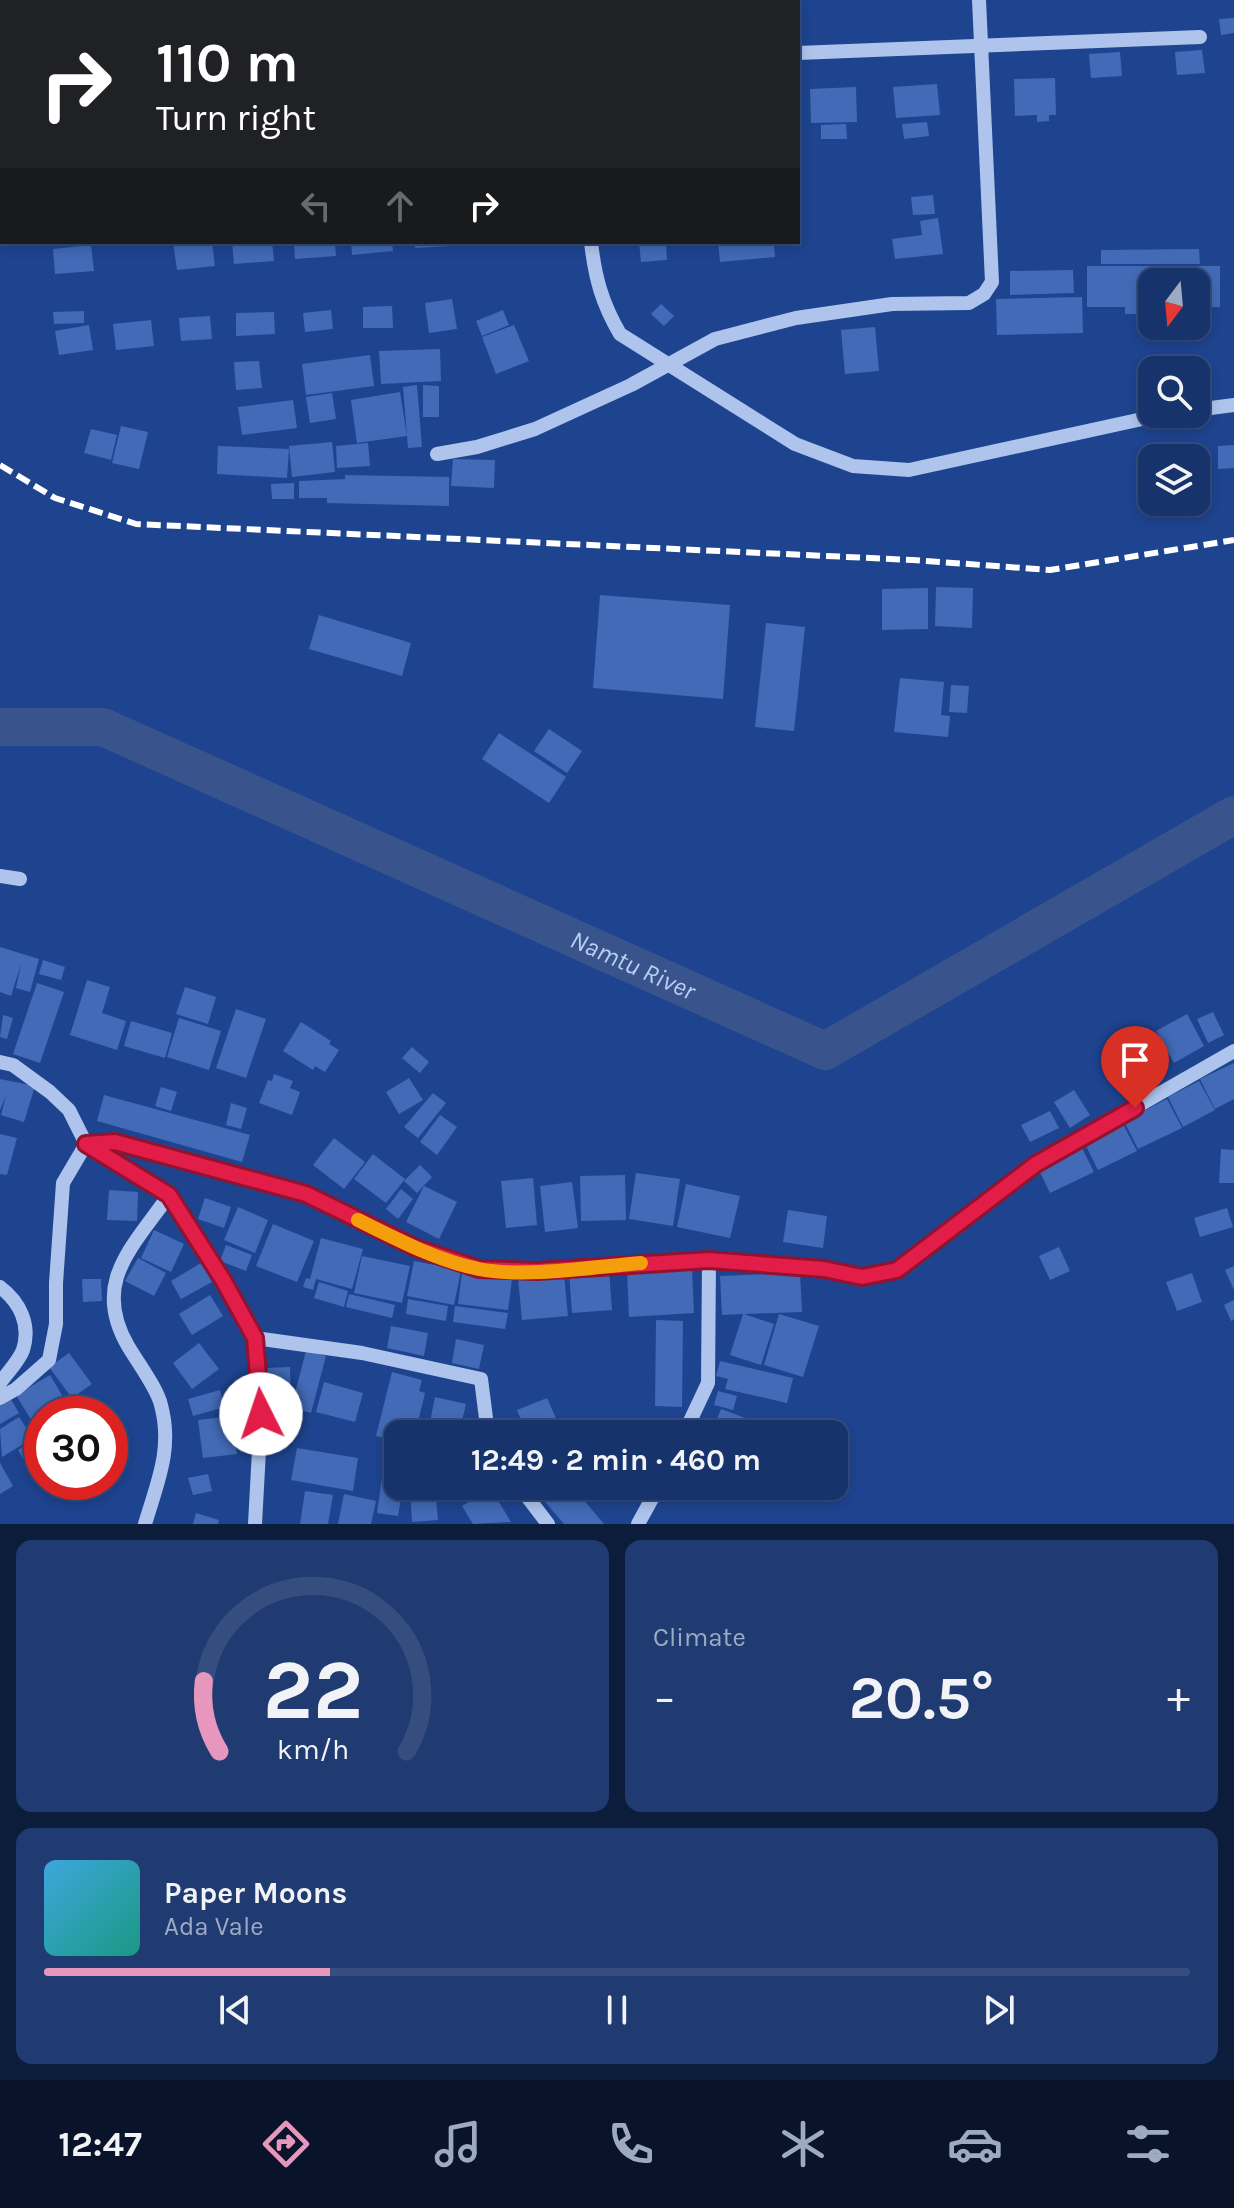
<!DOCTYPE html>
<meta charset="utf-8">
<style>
body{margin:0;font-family:Karla,sans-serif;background:#1f3b72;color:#f1f3f6;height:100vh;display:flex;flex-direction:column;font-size:30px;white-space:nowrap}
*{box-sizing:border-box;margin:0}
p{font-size:26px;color:#9eaac2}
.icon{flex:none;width:44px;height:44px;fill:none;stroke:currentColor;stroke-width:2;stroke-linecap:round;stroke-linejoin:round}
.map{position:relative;height:1524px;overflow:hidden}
.details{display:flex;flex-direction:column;gap:16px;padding:16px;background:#0c1c3b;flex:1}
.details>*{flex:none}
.hud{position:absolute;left:0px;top:0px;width:800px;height:244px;box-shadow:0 4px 12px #0003,0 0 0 2px #354e7f;background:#202124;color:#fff;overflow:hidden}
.needle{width:52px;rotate:196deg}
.controls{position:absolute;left:1138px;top:268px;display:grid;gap:16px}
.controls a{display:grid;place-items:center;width:72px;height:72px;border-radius:16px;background:#16336c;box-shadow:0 4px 12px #0003,0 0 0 2px #354e7f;font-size:40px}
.speed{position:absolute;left:24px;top:1396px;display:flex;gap:16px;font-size:40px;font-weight:700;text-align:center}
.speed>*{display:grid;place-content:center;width:104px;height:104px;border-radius:50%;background:#16336c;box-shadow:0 4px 12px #0003,0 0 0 2px #354e7f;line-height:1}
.speed .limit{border:12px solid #d22;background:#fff;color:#111}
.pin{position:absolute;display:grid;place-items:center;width:68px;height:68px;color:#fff;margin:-82px -34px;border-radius:50% 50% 50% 0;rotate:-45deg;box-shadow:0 0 8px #0007}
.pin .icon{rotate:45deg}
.me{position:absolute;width:88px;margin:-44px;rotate:356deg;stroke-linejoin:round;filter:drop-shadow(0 0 6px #0008)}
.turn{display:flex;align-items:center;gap:28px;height:168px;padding:0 24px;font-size:36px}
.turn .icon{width:104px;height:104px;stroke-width:2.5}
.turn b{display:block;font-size:56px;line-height:68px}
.lanes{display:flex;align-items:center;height:76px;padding:0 24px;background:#0003;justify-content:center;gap:40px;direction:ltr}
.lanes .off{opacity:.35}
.big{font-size:60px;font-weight:700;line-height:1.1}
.details .tile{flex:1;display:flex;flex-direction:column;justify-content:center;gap:12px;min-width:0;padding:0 28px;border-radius:16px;background:#1f3b72}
.details .dial{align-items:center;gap:0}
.dial svg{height:208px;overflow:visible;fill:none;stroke:#354e7f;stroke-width:7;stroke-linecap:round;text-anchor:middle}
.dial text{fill:#f1f3f6;stroke:none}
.song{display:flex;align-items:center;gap:24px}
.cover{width:96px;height:96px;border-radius:12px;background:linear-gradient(135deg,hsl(200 70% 55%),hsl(170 70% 35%))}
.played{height:8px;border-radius:4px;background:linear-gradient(90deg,#e797bd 25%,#354e7f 25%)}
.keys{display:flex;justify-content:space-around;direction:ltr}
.heat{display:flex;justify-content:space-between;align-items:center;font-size:44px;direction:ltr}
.details .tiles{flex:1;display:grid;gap:16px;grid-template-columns:1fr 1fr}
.tile:last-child{grid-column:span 2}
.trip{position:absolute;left:384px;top:1420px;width:464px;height:80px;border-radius:16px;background:#16336c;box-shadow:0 4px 12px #0003,0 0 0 2px #354e7f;font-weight:700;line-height:80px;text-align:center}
.tabs{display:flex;height:128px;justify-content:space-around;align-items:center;background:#09142b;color:#9eaac2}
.tabs .icon{width:56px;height:56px}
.tabs .active{color:#e797bd}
.tabs b{font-size:36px;color:#f1f3f6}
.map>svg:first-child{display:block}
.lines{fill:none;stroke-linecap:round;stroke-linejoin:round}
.river{stroke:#39548c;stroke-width:38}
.building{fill:#426ab6}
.minor{stroke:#aec4ed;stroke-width:14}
.rail{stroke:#fff;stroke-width:6;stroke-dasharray:14 6;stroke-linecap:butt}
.route-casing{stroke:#92132f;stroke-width:20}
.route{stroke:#e11d48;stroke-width:14}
.slow{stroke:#f59e0b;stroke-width:14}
.labels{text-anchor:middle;stroke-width:8;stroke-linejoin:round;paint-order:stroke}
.water-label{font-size:26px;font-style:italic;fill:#bacef4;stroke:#1e4490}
</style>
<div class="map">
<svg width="1234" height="1524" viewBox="0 0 1234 1524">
<rect width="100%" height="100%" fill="#1e4490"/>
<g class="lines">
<path class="river" id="s1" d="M0 727H103L825 1051 1234 815"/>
</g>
<g class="building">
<polygon points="1234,18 1234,33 1221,35 1219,19"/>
<polygon points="1202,50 1205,73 1177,75 1175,52"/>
<polygon points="1120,52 1122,76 1091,78 1089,54"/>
<polygon points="1055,78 1056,115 1049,115 1049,121 1037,122 1037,115 1015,116 1014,79"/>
<polygon points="937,84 940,115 896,118 893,87"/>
<polygon points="856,87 857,122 811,123 810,89"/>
<polygon points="927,122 929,136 904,139 902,124"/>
<polygon points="846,124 847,139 821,139 821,125"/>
<polygon points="933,195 935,214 913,215 911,197"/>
<polygon points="938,218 943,254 895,259 892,239 922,235 920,221"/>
<polygon points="173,242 212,242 215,266 177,270"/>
<polygon points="232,242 272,242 274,261 234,264"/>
<polygon points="294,242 335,242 336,256 295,259"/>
<polygon points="351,242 392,242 393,251 352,255"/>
<polygon points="414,242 453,242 453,246 415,248"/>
<polygon points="639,242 666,242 667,260 641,262"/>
<polygon points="718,242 774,242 775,257 720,262"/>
<polygon points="91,245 94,271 55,274 53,249"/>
<polygon points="1199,249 1200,264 1101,264 1101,250"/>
<polygon points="1087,266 1220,266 1220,307 1196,307 1196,282 1152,282 1152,307 1142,307 1142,314 1125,314 1125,307 1087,307"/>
<polygon points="1073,270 1074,293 1010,295 1010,271"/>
<polygon points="1082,297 1083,333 997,335 996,299"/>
<polygon points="452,299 457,329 429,333 425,303"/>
<polygon points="661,304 674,316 664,326 651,314"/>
<polygon points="392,306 393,328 363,328 363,307"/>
<polygon points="331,310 333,329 305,332 303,313"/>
<polygon points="503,310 509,325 482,336 476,321"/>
<polygon points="84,311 84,323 54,324 53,312"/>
<polygon points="274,312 275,334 236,336 236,313"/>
<polygon points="210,316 212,339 181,341 179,318"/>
<polygon points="151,320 154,346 116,350 113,324"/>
<polygon points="89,325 93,350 59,355 55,331"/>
<polygon points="514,325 529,361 496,374 482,337"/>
<polygon points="875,327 879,371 845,374 841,330"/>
<polygon points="440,349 441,381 381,384 379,351"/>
<polygon points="370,355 374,386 306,395 302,364"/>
<polygon points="259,361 262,388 236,390 234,362"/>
<polygon points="417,385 422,447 408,448 403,387"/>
<polygon points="423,385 439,386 439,417 423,417"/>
<polygon points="400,392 407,436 357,443 351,400"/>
<polygon points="332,393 336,419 310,423 306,397"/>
<polygon points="293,400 297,428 242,435 238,407"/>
<polygon points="121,426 148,432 139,469 112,463"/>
<polygon points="91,429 117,435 111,460 84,453"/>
<polygon points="332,442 335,472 292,477 289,446"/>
<polygon points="368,443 370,466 337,468 336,446"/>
<polygon points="1234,445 1234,468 1218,469 1218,446"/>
<polygon points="218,446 289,449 287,478 217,474"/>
<polygon points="453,459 495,460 494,488 451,486"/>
<polygon points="345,475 449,477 449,506 327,503 327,498 299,498 299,481 345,479"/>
<polygon points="294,483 294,499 272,499 271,484"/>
<polygon points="936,587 973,588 972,628 935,626"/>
<polygon points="928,588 928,629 882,630 882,589"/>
<polygon points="600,595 730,605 723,699 593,688"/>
<polygon points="319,615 411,643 402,676 309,649"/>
<polygon points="766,623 805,627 794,731 755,727"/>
<polygon points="900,678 944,682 941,715 950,716 948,737 894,732"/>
<polygon points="951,685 969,686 967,713 949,712"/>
<polygon points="549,729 582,751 567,773 534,751"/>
<polygon points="499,733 566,777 549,803 482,759"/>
<polygon points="0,947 39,959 30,992 16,988 21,964 11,996 0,992"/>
<polygon points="43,960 65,967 61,980 39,974"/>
<polygon points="87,980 110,987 102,1013 126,1021 117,1050 70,1035"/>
<polygon points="37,983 64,992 40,1063 13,1054"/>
<polygon points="185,987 216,997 208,1024 176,1014"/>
<polygon points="236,1009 266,1019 246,1078 216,1068"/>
<polygon points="1213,1012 1224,1035 1208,1043 1197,1019"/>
<polygon points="1187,1014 1204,1046 1174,1063 1156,1031"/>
<polygon points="3,1015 13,1018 7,1039 0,1037"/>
<polygon points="179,1018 221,1031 209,1070 167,1057"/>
<polygon points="131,1021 172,1033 165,1058 124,1046"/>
<polygon points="301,1022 331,1041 329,1044 339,1050 325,1072 315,1066 313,1070 283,1051"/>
<polygon points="1152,1035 1168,1064 1146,1076 1131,1047"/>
<polygon points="412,1047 429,1062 420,1073 402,1058"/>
<polygon points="1234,1063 1234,1099 1215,1109 1200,1079"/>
<polygon points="274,1074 293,1081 290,1088 300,1092 292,1115 259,1103 268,1080 272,1081"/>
<polygon points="409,1078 423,1100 399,1114 386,1092"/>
<polygon points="0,1079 35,1086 24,1122 1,1115 6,1095 0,1110"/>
<polygon points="1199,1081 1215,1110 1183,1127 1168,1097"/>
<polygon points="161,1087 177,1092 171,1111 155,1106"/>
<polygon points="1074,1090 1090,1115 1070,1128 1054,1102"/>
<polygon points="433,1093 446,1103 418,1138 404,1127"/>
<polygon points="104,1095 250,1135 242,1162 97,1121"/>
<polygon points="1167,1099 1182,1128 1138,1149 1124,1121"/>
<polygon points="231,1103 247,1108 241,1129 226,1125"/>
<polygon points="1050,1111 1059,1128 1030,1142 1021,1125"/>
<polygon points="440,1115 457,1127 437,1155 420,1142"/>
<polygon points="1123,1124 1137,1151 1098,1170 1085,1144"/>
<polygon points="0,1134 17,1138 7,1175 0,1174"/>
<polygon points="334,1138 365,1162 344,1189 313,1165"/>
<polygon points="1082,1148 1094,1172 1050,1193 1039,1170"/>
<polygon points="1221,1149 1234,1150 1234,1183 1219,1183"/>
<polygon points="373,1154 405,1179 386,1203 354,1179"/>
<polygon points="420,1165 432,1177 417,1193 404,1181"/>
<polygon points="636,1173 680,1179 673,1226 629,1219"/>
<polygon points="625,1175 626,1220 581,1221 580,1176"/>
<polygon points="533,1178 537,1225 506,1228 501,1181"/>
<polygon points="572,1182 578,1228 545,1232 540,1186"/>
<polygon points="686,1184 740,1196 730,1238 677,1227"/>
<polygon points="424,1186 457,1202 439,1239 406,1222"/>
<polygon points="401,1189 413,1199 398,1219 386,1209"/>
<polygon points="109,1190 138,1192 137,1221 107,1220"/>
<polygon points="205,1198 231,1207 224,1228 198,1219"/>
<polygon points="238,1207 268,1220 255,1253 224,1240"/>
<polygon points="1227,1208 1233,1227 1200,1237 1194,1218"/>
<polygon points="788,1210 827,1216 823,1248 783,1242"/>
<polygon points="273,1224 314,1241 297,1282 256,1266"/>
<polygon points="154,1230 184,1244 171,1272 141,1258"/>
<polygon points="321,1238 363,1249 352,1289 316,1279 313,1290 303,1287 306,1278 310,1279"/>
<polygon points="226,1245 252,1255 246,1271 220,1261"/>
<polygon points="1059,1247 1070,1271 1050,1280 1039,1256"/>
<polygon points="362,1256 410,1266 402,1303 354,1293"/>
<polygon points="138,1258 166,1273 154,1296 125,1281"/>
<polygon points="414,1261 461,1270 454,1305 407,1296"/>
<polygon points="201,1263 212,1282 181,1299 171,1281"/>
<polygon points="1234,1266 1234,1290 1225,1270"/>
<polygon points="692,1268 694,1313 629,1317 627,1271"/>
<polygon points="609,1269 612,1310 572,1313 569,1272"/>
<polygon points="462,1273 512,1279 508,1310 458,1304"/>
<polygon points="800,1273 802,1312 744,1314 774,1324 761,1365 730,1355 743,1314 722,1315 720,1276"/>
<polygon points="1192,1273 1202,1302 1177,1311 1166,1282"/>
<polygon points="564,1274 568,1316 522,1320 518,1278"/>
<polygon points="82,1279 101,1279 102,1301 83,1302"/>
<polygon points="319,1282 348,1291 344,1307 314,1298"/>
<polygon points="349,1294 395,1305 392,1318 346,1307"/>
<polygon points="210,1295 223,1316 192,1335 179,1314"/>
<polygon points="408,1299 448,1306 446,1321 406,1314"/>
<polygon points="1234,1300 1234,1319 1231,1321 1224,1305"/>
<polygon points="455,1306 508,1313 505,1329 453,1322"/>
<polygon points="779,1314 819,1326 803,1377 764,1365"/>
<polygon points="656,1320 683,1321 682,1407 655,1406"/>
<polygon points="391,1326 428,1333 424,1356 387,1348"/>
<polygon points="456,1339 484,1345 479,1369 452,1363"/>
<polygon points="199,1343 219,1369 192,1389 173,1363"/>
<polygon points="306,1351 326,1356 311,1413 291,1408"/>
<polygon points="69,1353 92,1384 72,1398 49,1367"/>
<polygon points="720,1361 793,1378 787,1403 725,1389 728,1379 716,1376"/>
<polygon points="290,1367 291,1394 266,1395 265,1368"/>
<polygon points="392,1372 422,1380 419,1391 425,1393 415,1434 398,1434 398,1441 376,1436"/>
<polygon points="50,1375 67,1404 49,1414 42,1414 42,1418 33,1423 16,1395"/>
<polygon points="324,1382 363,1393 355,1422 316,1412"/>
<polygon points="220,1390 225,1407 193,1416 188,1399"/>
<polygon points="718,1391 737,1396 733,1410 714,1405"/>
<polygon points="9,1396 19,1413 0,1424 0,1402"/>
<polygon points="289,1397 292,1420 268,1423 265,1400"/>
<polygon points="435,1397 466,1404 460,1429 430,1422"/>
<polygon points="547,1398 558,1423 527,1434 517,1410"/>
<polygon points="102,1403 103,1414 78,1414 77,1405"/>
<polygon points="721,1409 748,1419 744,1430 753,1434 711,1434"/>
<polygon points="232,1416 237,1454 203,1458 198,1420"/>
<polygon points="19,1417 33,1438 2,1457 0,1429"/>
<polygon points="561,1423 566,1434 536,1434 557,1425"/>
<polygon points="420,1426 444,1433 444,1434 418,1434"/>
<polygon points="36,1440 42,1453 25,1462 18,1450"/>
<polygon points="297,1448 358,1458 353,1491 291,1480"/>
<polygon points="0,1463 13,1486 0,1494"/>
<polygon points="208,1474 212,1491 193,1495 188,1478"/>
<polygon points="382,1478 398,1481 398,1486 403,1486 398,1516 377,1513"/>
<polygon points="540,1486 572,1486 604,1524 564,1524 535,1490"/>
<polygon points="711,1486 741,1486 737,1496"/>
<polygon points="435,1488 438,1520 412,1522 410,1489"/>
<polygon points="491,1489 511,1522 473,1524 462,1506"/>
<polygon points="305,1491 333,1495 328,1524 300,1524"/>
<polygon points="344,1494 376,1501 371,1524 338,1524"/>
<polygon points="196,1513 219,1520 218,1524 193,1524"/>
</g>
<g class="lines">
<g class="minor">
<polyline points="275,0 275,2"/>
<polyline points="597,2 597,0"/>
<polyline points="798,53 1200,37"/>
<polyline points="0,58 2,59"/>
<path d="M591 242C595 278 602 303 620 334L795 444 853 466 909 470 1165 414"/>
<polyline points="1196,410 1234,405"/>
<polyline points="437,454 477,447 535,429 631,385 715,339 796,318 892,304 969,303 984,294 992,282 979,0"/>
<polyline points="0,876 20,879"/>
<polyline points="0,1062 13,1065 50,1092 69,1110 86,1144 169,1195 223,1280 255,1338"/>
<path d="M0 1287C20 1302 31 1325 23 1350 19 1361 7 1373 0 1383"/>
<polyline points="0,1398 16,1389 49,1360 56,1324 56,1283 63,1183 86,1144 115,1142 306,1194 416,1248 479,1269 537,1271 709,1260 824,1269 862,1277 897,1270 1036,1164 1234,1051"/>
<polyline points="684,1434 708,1383 709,1260"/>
<polyline points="519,1486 548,1524"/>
<path d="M145 1524C157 1483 173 1449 161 1405 157 1388 138 1363 128 1346 91 1282 133 1247 169 1195"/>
<polyline points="255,1524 261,1414 255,1338 362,1353 481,1379 488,1434"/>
<polyline points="638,1524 659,1486"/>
</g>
<polyline class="rail" points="0,465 55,498 136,524 913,560 1050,570 1234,540"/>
</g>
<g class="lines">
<defs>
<polyline id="route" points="261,1414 255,1338 223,1280 169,1195 86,1144 115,1142 306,1194 416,1248 479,1269 537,1271 709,1260 824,1269 862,1277 897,1270 1036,1164 1135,1108"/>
</defs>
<use href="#route" class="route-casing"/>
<use href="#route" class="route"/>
<path class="slow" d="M358 1220C394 1238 438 1261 479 1269 525 1278 593 1267 641 1263"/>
</g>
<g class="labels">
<g class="water-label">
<text dy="9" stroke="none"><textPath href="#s1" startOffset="684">Namtu River</textPath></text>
</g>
</g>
</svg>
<div class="controls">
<a><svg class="needle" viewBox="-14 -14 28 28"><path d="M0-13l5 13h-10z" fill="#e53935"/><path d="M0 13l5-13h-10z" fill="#9eaac2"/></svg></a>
<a><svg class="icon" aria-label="search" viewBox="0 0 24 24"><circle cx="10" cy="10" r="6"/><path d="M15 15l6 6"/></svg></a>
<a><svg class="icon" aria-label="layers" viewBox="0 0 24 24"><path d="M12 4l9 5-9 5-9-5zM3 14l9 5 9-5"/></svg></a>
</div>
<div class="speed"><div class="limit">30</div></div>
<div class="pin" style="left:1135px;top:1108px;background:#d93025"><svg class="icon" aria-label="arrive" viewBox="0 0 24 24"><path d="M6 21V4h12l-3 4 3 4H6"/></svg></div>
<svg class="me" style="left:261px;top:1414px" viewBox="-20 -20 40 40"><circle r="19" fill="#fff"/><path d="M0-13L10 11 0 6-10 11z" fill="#e11d48"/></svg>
<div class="trip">12:49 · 2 min · 460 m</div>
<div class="hud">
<div class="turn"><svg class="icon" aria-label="right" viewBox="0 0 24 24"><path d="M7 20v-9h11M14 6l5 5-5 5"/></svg><div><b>110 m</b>Turn right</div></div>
<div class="lanes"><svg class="icon off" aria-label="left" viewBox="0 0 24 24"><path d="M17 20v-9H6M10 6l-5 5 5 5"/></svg><svg class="icon off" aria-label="ahead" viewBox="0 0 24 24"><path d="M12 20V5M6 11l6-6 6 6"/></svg><svg class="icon" aria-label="right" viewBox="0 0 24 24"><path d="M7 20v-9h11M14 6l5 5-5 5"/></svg></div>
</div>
</div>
<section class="details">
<div class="tiles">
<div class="tile dial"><svg viewBox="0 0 100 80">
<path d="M14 69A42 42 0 1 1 86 69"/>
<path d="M14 69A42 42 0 0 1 8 42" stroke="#e797bd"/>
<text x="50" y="56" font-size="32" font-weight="700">22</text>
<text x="50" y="72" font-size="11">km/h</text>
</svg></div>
<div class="tile"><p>Climate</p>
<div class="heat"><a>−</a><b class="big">20.5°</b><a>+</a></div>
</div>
<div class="tile">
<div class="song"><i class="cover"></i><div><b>Paper Moons</b><p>Ada Vale</p></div></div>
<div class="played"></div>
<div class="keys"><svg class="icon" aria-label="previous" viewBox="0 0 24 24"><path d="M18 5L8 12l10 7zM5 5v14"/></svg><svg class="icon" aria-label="pause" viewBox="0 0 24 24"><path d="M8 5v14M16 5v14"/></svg><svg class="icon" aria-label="next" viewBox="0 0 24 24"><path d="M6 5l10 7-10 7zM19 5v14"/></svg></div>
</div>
</div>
</section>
<nav class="tabs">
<b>12:47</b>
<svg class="icon active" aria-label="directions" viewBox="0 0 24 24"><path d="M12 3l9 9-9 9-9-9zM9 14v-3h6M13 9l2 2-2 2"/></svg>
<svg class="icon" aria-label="music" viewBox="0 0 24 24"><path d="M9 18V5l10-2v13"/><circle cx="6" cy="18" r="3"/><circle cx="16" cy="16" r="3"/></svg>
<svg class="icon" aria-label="phone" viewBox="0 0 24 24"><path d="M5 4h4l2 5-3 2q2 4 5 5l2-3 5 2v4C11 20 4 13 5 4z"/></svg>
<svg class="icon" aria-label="climate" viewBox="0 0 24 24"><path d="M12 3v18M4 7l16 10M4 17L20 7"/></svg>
<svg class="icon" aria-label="car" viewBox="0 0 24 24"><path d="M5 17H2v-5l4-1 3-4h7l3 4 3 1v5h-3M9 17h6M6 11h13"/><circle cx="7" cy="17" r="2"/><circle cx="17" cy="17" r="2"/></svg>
<svg class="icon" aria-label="filters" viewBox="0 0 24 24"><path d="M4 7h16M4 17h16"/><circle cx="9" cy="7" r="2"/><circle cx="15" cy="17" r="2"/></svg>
</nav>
